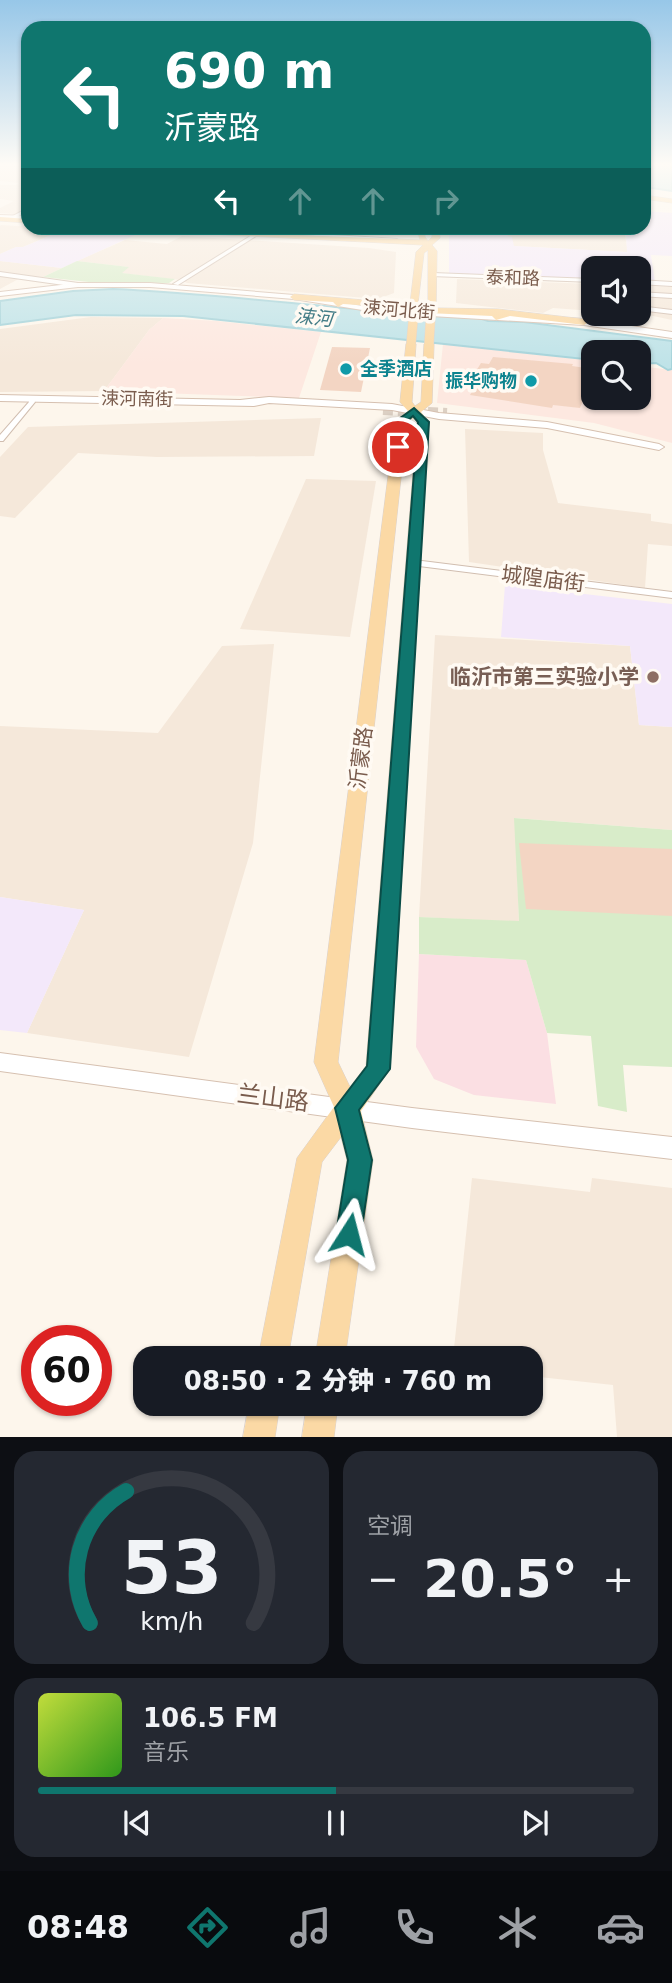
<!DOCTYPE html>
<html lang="zh">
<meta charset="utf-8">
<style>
body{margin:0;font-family:"DejaVu Sans","Noto Sans SC",sans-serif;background:#242831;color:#f1f3f6;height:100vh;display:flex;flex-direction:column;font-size:26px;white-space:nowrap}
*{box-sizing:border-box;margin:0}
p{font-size:23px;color:#9ea1a6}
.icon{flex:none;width:38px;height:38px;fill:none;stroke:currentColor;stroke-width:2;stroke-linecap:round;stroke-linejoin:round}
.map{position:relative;height:1437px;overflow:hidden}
.panel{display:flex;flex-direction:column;gap:14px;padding:14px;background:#0d0f14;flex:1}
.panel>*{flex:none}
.banner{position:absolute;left:21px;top:21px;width:630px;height:214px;border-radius:21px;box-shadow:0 2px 5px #0004;background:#0f766e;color:#fff;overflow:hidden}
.buttons{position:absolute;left:581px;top:256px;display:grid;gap:14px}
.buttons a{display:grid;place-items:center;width:70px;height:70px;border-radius:14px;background:#171b24;box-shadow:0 2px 5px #0004;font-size:35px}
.speed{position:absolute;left:21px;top:1325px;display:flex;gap:14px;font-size:35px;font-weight:700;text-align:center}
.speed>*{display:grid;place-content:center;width:91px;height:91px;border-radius:50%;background:#171b24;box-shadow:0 2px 5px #0004;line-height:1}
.speed .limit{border:10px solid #d22;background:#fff;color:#111}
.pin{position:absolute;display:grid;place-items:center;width:60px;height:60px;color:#fff;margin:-30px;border:4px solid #fff;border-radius:50%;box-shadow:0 2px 7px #0007}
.me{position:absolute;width:77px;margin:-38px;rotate:9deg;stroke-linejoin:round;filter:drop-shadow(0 0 5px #0008)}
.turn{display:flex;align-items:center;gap:24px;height:147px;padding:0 28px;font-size:32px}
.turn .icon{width:91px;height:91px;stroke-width:2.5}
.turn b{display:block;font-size:49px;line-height:60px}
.lanes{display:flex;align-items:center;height:66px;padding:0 28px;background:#0003;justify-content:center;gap:35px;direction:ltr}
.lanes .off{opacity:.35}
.big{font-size:52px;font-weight:800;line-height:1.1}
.panel .widget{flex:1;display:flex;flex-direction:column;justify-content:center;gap:10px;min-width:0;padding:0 24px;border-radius:21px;background:#242831}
.panel .dial{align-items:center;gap:0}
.dial svg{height:182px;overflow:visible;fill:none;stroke:#363941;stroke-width:7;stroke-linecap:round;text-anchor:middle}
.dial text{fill:#f1f3f6;stroke:none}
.song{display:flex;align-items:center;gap:21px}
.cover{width:84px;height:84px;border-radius:10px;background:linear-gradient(135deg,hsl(70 70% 55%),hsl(110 70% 35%))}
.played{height:7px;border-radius:4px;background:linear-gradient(90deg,#0f766e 50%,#363941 50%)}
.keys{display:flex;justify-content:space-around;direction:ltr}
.heat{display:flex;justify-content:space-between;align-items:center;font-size:38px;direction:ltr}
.panel .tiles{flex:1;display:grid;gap:14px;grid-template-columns:1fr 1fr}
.widget:last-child{grid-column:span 2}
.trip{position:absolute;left:133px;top:1346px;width:410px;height:70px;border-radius:21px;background:#171b24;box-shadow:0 2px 5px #0004;font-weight:800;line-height:70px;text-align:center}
.dock{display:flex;height:112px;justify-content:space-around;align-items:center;background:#090b0e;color:#9ea1a6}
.dock .icon{width:49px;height:49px}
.dock .on{color:#0f766e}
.dock b{font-size:32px;color:#f1f3f6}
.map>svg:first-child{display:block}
.residential{fill:#f5e8da}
.commercial{fill:#fde8e0}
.education{fill:#f3e8fa}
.medical{fill:#fbdfe3}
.green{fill:#d8ecc9}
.water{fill:#bfe3e8;stroke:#a5d3da;stroke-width:2}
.building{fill:#f3d5c3}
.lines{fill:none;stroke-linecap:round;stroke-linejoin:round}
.secondary-tunnel{stroke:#dcd0c4;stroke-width:10;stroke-dasharray:10 5;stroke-linecap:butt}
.street-casing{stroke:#d1beb0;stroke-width:2}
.secondary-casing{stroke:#d6c0b0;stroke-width:2}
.primary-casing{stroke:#dad1cd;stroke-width:1}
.street{fill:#fff;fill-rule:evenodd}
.secondary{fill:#fff;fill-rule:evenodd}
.primary{fill:#fbd9a5;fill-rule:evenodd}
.primary-bridge-casing{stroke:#dad1cd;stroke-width:10;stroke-linecap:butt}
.primary-bridge{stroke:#fbd9a5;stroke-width:9}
.route{fill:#0f766e;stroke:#0a4d48;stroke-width:2}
.culture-dot{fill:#0f9aa8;stroke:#fffaf3;stroke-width:2.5}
.education-dot{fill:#8d6e63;stroke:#fffaf3;stroke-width:2.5}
.labels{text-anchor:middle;stroke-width:7;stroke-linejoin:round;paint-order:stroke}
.far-street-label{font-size:18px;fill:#7a5c4d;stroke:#fffaf3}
.far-culture-label{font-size:18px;font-weight:bold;fill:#0d838f;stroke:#fffaf3;text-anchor:start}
.far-water-label{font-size:19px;font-style:italic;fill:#437c86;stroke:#fffaf3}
.street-label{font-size:21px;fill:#7a5c4d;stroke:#fffaf3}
.education-label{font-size:21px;font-weight:bold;fill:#785e54;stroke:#fffaf3;text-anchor:end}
.near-street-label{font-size:24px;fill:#7a5c4d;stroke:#fffaf3}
</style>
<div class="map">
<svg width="672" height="1437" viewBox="0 0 672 1437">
<rect width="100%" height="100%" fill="#fdf6ec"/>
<g class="residential">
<polygon points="0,164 28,164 28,206 15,214 0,213 0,208 14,201 0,199 0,185 17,185 19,183 0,181"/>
<polygon points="0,226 1,225 65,229 23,247 16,247 0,254"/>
<polygon points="242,228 408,228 408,232 371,235"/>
<polygon points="520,228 628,228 625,235 628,252 514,246 506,236"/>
<polygon points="182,236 369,248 396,252 394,293 378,299 187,283 181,280 120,273 128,267 77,261 125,240 167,244"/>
<polygon points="0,261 62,268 43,277 24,276 0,289"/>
<polygon points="457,279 593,284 593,311 553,308 543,313 456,303"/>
<polygon points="639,285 672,287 672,320 639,313"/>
<polygon points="91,317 163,318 149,330 104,391 0,392 0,329"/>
<polygon points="321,418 314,456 157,457 78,453 15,518 0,516 0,457 28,427"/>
<polygon points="465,429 543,433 543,450 558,503 651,514 651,521 672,524 672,546 648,544 645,588 469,562"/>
<polygon points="306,479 376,481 350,637 240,629"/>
<polygon points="435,635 630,646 639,725 672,727 672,830 515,818 519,922 419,917"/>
<polygon points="274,644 253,843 189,1057 27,1033 84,910 0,897 0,726 158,733 222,646"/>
<polygon points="472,1178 590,1192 592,1178 672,1188 672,1437 617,1437 613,1385 530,1376 530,1358 453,1358"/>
</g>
<g class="commercial">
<polygon points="163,318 217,321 321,332 299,398 104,391 149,330"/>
<polygon points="443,344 593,361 593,397 639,397 639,366 672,370 672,443 594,423 437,403"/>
</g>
<g class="education">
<polygon points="644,211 672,213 672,256 651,255 655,282 639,281 639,268 593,268 593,279 449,274 449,228 519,228 507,236 512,237 514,246 627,252 626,235 629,228 644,228"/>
<polygon points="69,228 144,231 62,268 0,261 0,254 16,247 23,247"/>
<polygon points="505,585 672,604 672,727 639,725 630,646 501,637"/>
<polygon points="0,897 84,910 27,1033 0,1030"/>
</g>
<polygon class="medical" points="419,954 526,960 547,1033 556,1104 474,1095 434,1079 416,1047"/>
<g class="green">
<polygon points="77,261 129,267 122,273 175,279 169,283 89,282 43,277"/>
<polygon points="514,818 672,830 672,1067 623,1065 627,1112 598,1106 591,1036 547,1033 526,960 419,954 419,917 519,921"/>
</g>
<g class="water">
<polygon points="644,164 672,164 672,191 644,187"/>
<path d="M113 289C235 294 355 313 476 317L488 321 524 322 672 341V369L668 370 656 363 639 364V352H593V360L183 316 76 315 0 325V301L73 291Z"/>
</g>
<g class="building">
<polygon points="332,347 370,348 361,392 320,390"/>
<polygon points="493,357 573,364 572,366 593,369 593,399 584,398 580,408 553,405 552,408 470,395 476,385 468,384 481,363 489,364"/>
<polygon points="519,843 672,849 672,916 526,909"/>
</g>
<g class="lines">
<polyline class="secondary-tunnel" points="383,410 447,413"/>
<defs>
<g id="street">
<polygon points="28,208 28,211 13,219 9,218"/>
<polygon points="252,235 256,236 178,285 173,284"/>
<polygon points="0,272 78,283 81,285 78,287 0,276"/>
<polygon points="433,273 593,279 593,282 431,276"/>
<polygon points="639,280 672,282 672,286 639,284"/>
<polygon points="639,292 672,294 672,298 639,296"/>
<polygon points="639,306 672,310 672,314 639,310"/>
<polygon points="29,396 33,396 35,402 3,441 0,441 0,435 29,402"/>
<polygon points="414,560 672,592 672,598 411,565 411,561"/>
</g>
<g id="secondary">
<polygon points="0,215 28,216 28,220 0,219"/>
<polygon points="113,228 150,228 151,229 148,231"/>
<polygon points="192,228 223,228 397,239 393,241"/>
<polygon points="78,283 150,283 294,295 381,309 584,319 672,332 672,338 584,325 381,313 294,299 150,287 78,287 0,296 0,292"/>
<polygon points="0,395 240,400 269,397 392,404 439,413 547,422 659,444 664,447 659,450 547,428 439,419 392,410 269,403 254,406 0,401"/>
<polygon points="0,1053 412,1108 672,1137 672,1159 412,1128 0,1071"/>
</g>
<g id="primary">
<polygon points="644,195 672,199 672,203 644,199"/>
<polygon points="0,217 28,219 28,223 0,221"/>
<polygon points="129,228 420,240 417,228 424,228 425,237 428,241 432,237 433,228 439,228 440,238 432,245 437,251 436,308 498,309 584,319 589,322 584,325 510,316 496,320 492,316 428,313 428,250 424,253 417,312 404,308 343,304 338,307 333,302 294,300 290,297 294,294 410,304 416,252 423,245 132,230"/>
<path d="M411 341 416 344 412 402 415 406 421 402 424 344 429 341 434 344 432 403 421 412 429 422 390 1069 361 1111 373 1160 345 1358H315L347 1160 341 1137 322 1162 288 1358H258L297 1158 334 1107 314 1062 395 421 408 411 400 402 406 344ZM413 418 417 422 366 1066 350 1087 338 1062 407 422Z"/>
<polygon points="249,1404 280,1404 275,1437 243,1437"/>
<polygon points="307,1404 338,1404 334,1437 302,1437"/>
</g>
</defs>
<use href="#street" class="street-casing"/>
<use href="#secondary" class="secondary-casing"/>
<use href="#primary" class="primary-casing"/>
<use href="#street" class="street"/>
<use href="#secondary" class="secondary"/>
<use href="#primary" class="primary"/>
<defs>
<g id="primary-bridge">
<polyline points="411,344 414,310"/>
<polyline points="429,344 431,311"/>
</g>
</defs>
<use href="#primary-bridge" class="primary-bridge-casing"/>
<use href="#primary-bridge" class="primary-bridge"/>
</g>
<linearGradient id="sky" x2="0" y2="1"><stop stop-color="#97c7e8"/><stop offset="0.45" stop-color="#fefbf6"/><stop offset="1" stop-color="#fefbf6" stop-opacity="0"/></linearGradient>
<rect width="672" height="365" fill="url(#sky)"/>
<polygon class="route" points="414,408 429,422 390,1069 359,1110 372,1160 361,1234 358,1243 349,1247 340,1243 336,1234 348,1160 335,1108 367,1066 418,422 413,416 406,422 404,447 398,450 393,447 396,421"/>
<g class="culture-dot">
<circle cx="346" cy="369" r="7"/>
<circle cx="531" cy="381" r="7"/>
</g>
<circle class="education-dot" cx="653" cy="677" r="7"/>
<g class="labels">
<g class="far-street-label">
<text transform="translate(513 278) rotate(2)" y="6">泰和路</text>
<text transform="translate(399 310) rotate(5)" y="6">涑河北街</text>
<text transform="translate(137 399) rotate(1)" y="6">涑河南街</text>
</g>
<g class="far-culture-label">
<text x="360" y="375">全季酒店</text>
<text x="517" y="387" text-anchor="end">振华购物</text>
</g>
<g class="far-water-label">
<text transform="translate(314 317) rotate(6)" y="7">涑河</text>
</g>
<g class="street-label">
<text transform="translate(543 579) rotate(7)" y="7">城隍庙街</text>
<text transform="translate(361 758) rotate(-83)" y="7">沂蒙路</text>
</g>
<g class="education-label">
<text x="639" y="684">临沂市第三实验小学</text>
</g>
<g class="near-street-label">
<text transform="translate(273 1098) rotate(7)" y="8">兰山路</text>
</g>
</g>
</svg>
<div class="buttons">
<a><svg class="icon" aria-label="sound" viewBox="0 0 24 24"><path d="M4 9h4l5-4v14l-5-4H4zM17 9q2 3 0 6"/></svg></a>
<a><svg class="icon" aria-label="search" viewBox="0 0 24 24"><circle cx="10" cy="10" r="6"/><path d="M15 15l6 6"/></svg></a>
</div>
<div class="speed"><div class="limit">60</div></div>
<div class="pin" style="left:398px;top:447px;background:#d93025"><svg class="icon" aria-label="arrive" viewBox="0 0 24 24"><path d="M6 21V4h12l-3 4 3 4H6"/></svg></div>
<svg class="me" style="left:349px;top:1234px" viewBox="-20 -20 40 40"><path d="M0-17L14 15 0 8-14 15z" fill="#0f766e" stroke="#fff" stroke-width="4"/></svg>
<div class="trip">08:50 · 2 分钟 · 760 m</div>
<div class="banner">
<div class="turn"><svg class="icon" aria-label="left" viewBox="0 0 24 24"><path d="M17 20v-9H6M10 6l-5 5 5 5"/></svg><div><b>690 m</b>沂蒙路</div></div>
<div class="lanes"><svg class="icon" aria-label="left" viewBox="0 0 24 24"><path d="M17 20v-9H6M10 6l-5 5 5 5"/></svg><svg class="icon off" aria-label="ahead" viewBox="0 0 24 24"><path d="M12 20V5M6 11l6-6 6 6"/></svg><svg class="icon off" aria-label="ahead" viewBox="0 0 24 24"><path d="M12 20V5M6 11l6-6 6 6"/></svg><svg class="icon off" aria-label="right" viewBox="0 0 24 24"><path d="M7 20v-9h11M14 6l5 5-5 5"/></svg></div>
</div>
</div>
<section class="panel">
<div class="tiles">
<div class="widget dial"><svg viewBox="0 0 100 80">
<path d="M14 69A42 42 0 1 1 86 69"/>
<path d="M14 69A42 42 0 0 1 30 11" stroke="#0f766e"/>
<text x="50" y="56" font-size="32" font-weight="700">53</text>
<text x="50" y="72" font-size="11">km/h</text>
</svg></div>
<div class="widget"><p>空调</p>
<div class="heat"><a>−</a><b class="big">20.5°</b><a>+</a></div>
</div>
<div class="widget">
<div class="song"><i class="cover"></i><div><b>106.5 FM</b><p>音乐</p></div></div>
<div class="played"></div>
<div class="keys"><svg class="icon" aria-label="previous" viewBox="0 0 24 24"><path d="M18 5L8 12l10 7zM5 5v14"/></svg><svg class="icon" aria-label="pause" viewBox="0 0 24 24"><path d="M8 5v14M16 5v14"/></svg><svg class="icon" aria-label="next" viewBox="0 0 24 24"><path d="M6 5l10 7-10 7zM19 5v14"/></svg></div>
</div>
</div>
</section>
<nav class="dock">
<b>08:48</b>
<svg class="icon on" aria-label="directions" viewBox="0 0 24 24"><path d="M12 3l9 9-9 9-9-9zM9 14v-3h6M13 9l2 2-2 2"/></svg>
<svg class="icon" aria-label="music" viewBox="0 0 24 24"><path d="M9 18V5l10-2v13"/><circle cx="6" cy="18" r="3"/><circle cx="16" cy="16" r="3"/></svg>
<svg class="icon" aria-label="phone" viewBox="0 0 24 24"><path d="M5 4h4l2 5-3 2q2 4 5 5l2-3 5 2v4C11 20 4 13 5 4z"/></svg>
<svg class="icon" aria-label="climate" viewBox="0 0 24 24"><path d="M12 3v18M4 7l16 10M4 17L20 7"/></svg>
<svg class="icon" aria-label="car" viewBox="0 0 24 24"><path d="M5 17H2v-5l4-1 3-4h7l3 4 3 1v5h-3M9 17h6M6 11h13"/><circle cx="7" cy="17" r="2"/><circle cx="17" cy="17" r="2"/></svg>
</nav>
